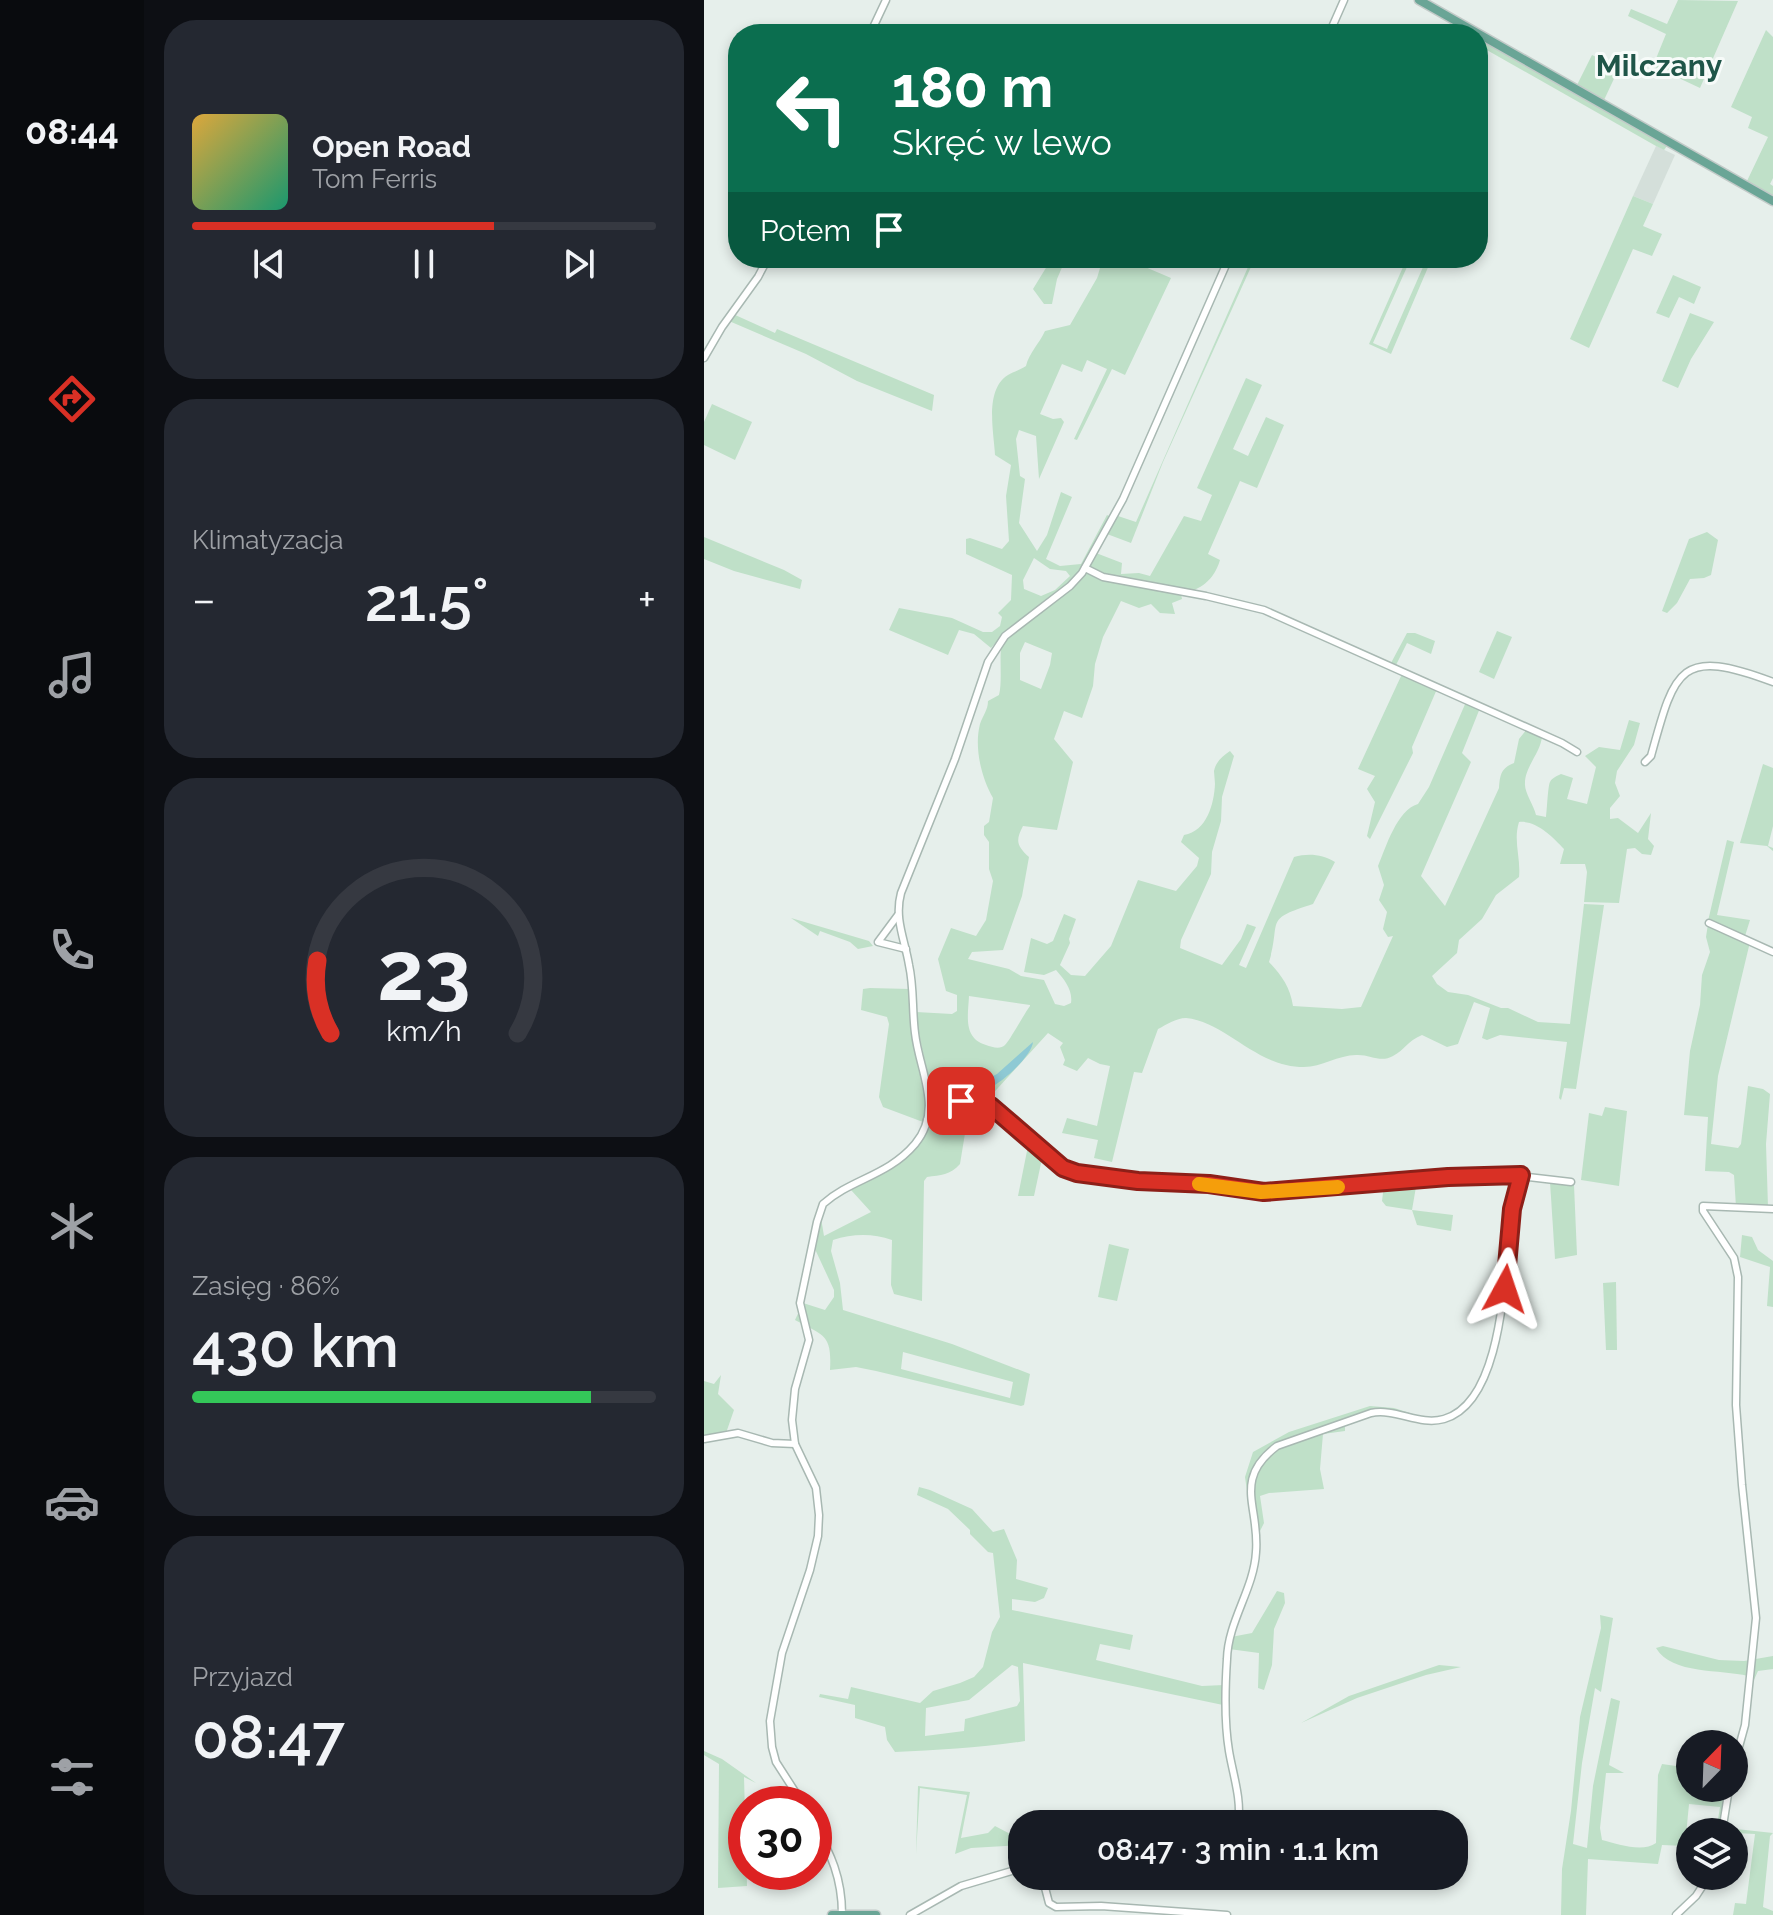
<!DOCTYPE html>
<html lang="pl">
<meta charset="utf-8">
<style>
body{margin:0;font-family:Raleway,sans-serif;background:#242831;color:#f1f3f6;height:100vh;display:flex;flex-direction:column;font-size:30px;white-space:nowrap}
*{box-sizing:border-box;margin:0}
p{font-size:26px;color:#9ea1a6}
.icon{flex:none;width:44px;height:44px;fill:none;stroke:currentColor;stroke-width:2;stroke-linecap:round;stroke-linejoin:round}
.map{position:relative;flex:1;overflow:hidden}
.panel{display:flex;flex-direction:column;gap:20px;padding:20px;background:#0d0f14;width:560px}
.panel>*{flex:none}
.banner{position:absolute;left:24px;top:24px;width:760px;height:244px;border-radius:32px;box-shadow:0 4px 12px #0003;background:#0b6e4f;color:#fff;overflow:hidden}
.needle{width:52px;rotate:23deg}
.buttons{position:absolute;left:972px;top:1730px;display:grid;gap:16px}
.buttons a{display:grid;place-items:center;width:72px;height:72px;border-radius:50%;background:#171b24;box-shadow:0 4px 12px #0003;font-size:40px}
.speed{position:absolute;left:24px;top:1786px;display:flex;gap:16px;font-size:40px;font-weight:700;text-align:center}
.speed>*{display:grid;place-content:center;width:104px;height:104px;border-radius:50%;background:#171b24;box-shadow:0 4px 12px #0003;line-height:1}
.speed .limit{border:12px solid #d22;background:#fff;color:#111}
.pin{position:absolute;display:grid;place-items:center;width:68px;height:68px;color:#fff;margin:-34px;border-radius:16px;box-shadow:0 4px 12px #0006}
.me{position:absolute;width:88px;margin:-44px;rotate:5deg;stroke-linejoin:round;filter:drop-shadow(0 0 6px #0008)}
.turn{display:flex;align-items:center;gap:28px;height:168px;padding:0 32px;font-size:36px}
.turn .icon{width:104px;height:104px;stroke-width:2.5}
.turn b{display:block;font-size:56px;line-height:68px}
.then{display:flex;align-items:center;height:76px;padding:0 32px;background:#0003;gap:16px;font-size:30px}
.big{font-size:60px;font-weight:600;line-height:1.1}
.panel .widget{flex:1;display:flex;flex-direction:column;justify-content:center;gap:12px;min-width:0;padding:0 28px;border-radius:32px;background:#242831}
.panel .dial{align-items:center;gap:0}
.dial svg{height:208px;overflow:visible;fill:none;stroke:#363941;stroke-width:7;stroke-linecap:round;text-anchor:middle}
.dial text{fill:#f1f3f6;stroke:none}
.song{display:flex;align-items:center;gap:24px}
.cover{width:96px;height:96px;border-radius:12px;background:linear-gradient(135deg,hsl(40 70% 55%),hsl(160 70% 35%))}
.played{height:8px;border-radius:4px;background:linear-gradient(90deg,#d93025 65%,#363941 65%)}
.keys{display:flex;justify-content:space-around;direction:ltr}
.heat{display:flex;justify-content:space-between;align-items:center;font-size:44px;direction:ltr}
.charge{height:12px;border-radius:6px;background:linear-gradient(90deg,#34c759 86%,#363941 0)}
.trip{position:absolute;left:304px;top:1810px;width:460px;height:80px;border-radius:32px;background:#171b24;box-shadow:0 4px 12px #0003;font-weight:600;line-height:80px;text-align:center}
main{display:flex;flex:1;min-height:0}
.tab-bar{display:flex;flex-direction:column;width:144px;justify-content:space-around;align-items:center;background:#090b0e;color:#9ea1a6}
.tab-bar .icon{width:56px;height:56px}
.tab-bar .current{color:#d93025}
.tab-bar b{font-size:36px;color:#f1f3f6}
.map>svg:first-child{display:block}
.built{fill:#d4dfda}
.green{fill:#bfe0c8;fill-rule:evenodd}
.water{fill:#8ec9d4}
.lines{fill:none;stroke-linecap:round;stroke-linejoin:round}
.minor-casing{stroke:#a8b8b2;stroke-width:9}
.major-casing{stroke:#c2cac8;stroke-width:11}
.minor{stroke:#fff;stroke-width:6}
.major{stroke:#6aa596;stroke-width:8}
.route-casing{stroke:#8d1f18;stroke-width:20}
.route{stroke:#d93025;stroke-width:14}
.slow{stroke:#f59e0b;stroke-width:14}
.labels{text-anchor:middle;stroke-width:6;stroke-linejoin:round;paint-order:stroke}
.quarter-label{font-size:30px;font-weight:bold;fill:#1f5548;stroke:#f7fbf9}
</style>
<main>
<nav class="tab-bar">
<b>08:44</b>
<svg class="icon current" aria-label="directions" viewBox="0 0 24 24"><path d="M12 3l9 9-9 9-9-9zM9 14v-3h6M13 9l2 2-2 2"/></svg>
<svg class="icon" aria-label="music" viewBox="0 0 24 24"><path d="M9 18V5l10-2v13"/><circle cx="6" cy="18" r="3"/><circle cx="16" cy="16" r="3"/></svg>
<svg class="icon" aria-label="phone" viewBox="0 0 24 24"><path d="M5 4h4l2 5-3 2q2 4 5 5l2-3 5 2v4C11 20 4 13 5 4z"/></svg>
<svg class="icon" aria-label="climate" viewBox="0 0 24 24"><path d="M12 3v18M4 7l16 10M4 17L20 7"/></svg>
<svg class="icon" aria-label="car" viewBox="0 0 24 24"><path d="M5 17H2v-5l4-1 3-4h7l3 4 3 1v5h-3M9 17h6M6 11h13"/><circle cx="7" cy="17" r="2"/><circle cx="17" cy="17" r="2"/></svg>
<svg class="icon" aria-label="filters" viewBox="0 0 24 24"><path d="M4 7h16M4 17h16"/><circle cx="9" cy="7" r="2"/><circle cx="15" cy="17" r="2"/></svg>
</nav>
<section class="panel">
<div class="widget">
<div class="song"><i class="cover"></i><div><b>Open Road</b><p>Tom Ferris</p></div></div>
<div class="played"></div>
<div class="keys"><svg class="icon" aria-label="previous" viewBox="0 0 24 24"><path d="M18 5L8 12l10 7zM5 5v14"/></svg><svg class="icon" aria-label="pause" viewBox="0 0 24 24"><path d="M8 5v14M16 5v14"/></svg><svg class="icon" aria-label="next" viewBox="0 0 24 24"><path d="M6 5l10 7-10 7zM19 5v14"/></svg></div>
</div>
<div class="widget"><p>Klimatyzacja</p>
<div class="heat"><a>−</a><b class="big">21.5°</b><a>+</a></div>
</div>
<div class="widget dial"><svg viewBox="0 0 100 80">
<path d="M14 69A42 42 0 1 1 86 69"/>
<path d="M14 69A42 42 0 0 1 9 41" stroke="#d93025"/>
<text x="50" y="56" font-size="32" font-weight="700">23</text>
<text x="50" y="72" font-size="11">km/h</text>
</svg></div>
<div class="widget"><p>Zasięg · 86%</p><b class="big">430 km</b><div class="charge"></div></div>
<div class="widget"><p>Przyjazd</p><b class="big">08:47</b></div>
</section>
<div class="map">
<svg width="1069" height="1915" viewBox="0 0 1069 1915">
<rect width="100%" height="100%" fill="#e6efeb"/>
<polygon class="built" points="952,146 971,155 949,204 929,196"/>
<g class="green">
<polygon points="974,0 1034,1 996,88 949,66 962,34 924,16 927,9 963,24"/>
<polygon points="1062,30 1069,37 1069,178 1066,184 1069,186 1069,197 1043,181 1064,137 1044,128 1048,117 1027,107"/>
<polygon points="774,39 963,146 960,150 952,146 774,45"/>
<polygon points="888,55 915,68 900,100 873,85"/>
<polygon points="929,196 949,204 939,226 958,234 948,256 929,249 885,348 866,339"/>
<polygon points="348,258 362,258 353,279 348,304 340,304 329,289"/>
<path d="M399 258H420L467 278 421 375 408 369 373 440 370 439 403 369 383 360 378 372 358 364 336 414 349 419 357 418 360 422 335 479 332 436 315 430 312 439 316 476 321 479 315 523 333 551 343 535 357 492 368 497 342 559 356 566 377 564 403 515 407 517C397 536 387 560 372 576 347 604 311 619 287 648L270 634 255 630 244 655 185 630 195 608 248 618 279 632H288L296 626 298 617 294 613 307 600 308 575 262 554V539L266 538 298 549 305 541 302 496 307 465 291 455C290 433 280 390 304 375 309 372 316 370 322 366 325 353 335 344 341 331L366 325 393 278ZM330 558 346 569 362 571 366 576 351 590 337 596 320 589 319 580Z"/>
<polygon points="548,258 551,258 459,462 427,543 403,534 414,516 432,522"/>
<polygon points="703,258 707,258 669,343 683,349 723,258 728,258 687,354 665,344"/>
<polygon points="969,275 997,287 990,304 975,297 965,318 952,313"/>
<polygon points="986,313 1010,322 987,359 974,388 958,381"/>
<polygon points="29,314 71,333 73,329 230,395 228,411 153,381 102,354 25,321"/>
<path d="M542 378 558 385 529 449 544 456 562 417 580 425 553 488 536 481 504 554 516 560C510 580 497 590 477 594L478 599 468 603 471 614 456 613 447 604 435 608 417 601 399 637 391 664 389 686 378 718 360 711 350 739 369 762 353 830 319 826C311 841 313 846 325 857L318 896 299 950 268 952 264 959 305 969 317 976 340 980 351 1004 360 1006 367 1003C369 990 360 979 352 970L340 975 320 972 327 938 343 944 349 941 360 914 372 919 365 939 366 943 356 965 367 975 381 976 407 946 434 880 472 891 493 866 495 858 477 842 480 835C503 831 510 804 511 784 511 782 510 772 510 771 512 761 519 756 526 751L530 756 518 797 517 821 508 852 507 874 477 940 476 948 518 965 537 939 543 924 552 927 535 965 542 968 590 857C604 853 618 854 631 862L609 904C558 920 578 920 565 962 578 976 586 987 589 1006L638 1009 657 1007 689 936 684 937 679 929 683 912 675 900 680 885 674 866C682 847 693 810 714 804L725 787 762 702 776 708 758 753 767 762 717 876 741 906 795 788C796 775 797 768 810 763L815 739 823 729 838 736C837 753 820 767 821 785 821 793 830 806 832 815L842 817C843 810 844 785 846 782 848 778 853 776 857 774L869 778 863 799 883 804 892 767 881 756 895 747 916 750 925 720 936 723 930 745 913 771 911 783 916 796 906 808V819L914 818 934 833 947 813 944 839 950 846 947 855 938 854 931 848 923 849 915 903 880 902 883 872 881 864H856L860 849C849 837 832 820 815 822 809 841 817 858 815 877L792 895 778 919 755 940 753 953 728 976 733 984 744 992 764 995 797 1008H804L834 1022 866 1024 880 904 900 905 872 1089 860 1088 857 1100 855 1098 863 1042 796 1035 783 1040 778 1038 786 1008 770 1002 754 1044 743 1047 718 1035C703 1041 701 1050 689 1056 677 1063 667 1055 654 1055 636 1054 618 1067 600 1067 551 1067 523 1022 482 1018 472 1018 462 1025 454 1029L438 1073 430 1072 408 1162 390 1158 394 1140 358 1133 363 1118 393 1126 406 1066 396 1064 384 1058 373 1071 359 1065 361 1060 356 1047 359 1043 344 1033 283 1100 262 1097 227 1115C229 1080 215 1047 212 1012L248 1014 253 1011V995L242 991 234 959 247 928 272 936 282 920 289 881 285 869V842L280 835V826L285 822 289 798C277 777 270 747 276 724 279 715 284 710 284 701L295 695C299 680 294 651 299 641L364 589 392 553 418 563 417 574 435 573 446 576 480 516 497 521 508 495 493 488ZM321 642 348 653 346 665 337 689 316 680V653ZM265 996 326 1005V1006C320 1014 306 1040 301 1045 296 1050 288 1047 282 1045 259 1038 264 1016 265 996Z"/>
<polygon points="8,404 48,422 31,460 0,445 0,422"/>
<polygon points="1003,532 1014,540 1007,575 1000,578 986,579 973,603 963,613 958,611 985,539"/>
<polygon points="0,537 80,570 98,580 96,589 30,571 0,559"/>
<polygon points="793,631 808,637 790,679 775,672"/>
<polygon points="703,633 711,633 731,641 727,654 703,643 692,665 687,663"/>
<polygon points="698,674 733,689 708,747 709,753 666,839 663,836 671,802 663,789 671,776 654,769"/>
<polygon points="1059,764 1069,768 1069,826 1064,846 1069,848 1069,851 1063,846 1036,843"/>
<polygon points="1023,840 1030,842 1013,915 1046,920 1041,936 1004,921"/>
<polygon points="87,918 165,941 169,946 154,949 146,942 116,931 114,936"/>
<polygon points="1004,924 1046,942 1014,1076 1007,1144 1034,1148 1037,1144 1044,1086 1059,1089 1066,1094 1062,1144 1064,1207 1032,1207 1030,1175 1025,1172 1001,1171 1004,1117 980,1115 986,1051 996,1005 998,975 1006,952 1002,937"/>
<polygon points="166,988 206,989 223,1093 219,1122 179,1107 175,1097 185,1024 183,1017 157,1010 159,989"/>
<path d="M266 1103 256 1164C246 1175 237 1175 223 1177L220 1181 218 1301 190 1294 187 1285 188 1240C168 1233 148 1234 129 1240L127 1251 136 1283 139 1310 248 1344 326 1374 320 1405 317 1406 172 1371 152 1367 126 1370C128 1334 120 1336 91 1320L99 1303 121 1310 130 1297V1290L110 1247 117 1218 120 1236 167 1212 147 1190 195 1164 215 1144 224 1125 254 1104ZM199 1352 309 1382 306 1398 197 1369Z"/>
<polygon points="901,1107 923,1111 915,1186 877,1180 885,1113 898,1116"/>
<polygon points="325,1141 339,1154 330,1196 314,1196"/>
<polygon points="713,1181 708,1210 749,1215 747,1231 713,1225 708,1210 682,1206 678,1201 680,1185"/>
<polygon points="846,1182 870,1185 873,1255 851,1259"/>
<polygon points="1038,1235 1048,1237 1054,1250 1069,1261 1069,1307 1063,1306 1066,1267 1036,1257"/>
<polygon points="405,1244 425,1249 413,1301 394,1297"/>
<polygon points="912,1282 913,1350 902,1350 899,1283"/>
<polygon points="17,1375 14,1394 30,1410 22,1433 0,1437 0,1381 10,1384"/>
<path d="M666 1406 690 1408 725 1419 679 1408 585 1438C555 1453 547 1465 544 1498L541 1477 549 1452 585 1432Z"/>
<path d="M641 1424V1431L619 1434 616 1469 620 1489 565 1493 556 1496 560 1523 554 1535C552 1521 548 1506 548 1492 547 1445 608 1435 641 1424Z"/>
<path d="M215 1487 226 1490 268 1509 289 1532 300 1529 313 1560 312 1579 344 1588 340 1598 331 1602 308 1599V1610L429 1635 426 1650 396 1644 392 1660 498 1686 520 1685 519 1705 319 1663 321 1741C279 1748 233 1750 191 1752L183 1740 181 1727 151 1718V1705L115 1697 116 1694 144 1699 147 1687 216 1703 229 1691 256 1683 270 1677 279 1667 288 1632 296 1617 289 1553 284 1552 266 1534V1530L244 1509 213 1495ZM308 1665 314 1667 316 1701 313 1706 261 1719 260 1731 221 1736 222 1708 265 1700Z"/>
<polygon points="573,1591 580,1593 581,1603 570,1629 568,1665 560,1690 554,1688 555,1653 525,1649 527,1637 548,1633"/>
<path d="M896 1615 909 1618 897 1692 891 1688 878 1763 869 1844 883 1848 889 1786 907 1698 916 1701 905 1765 920 1773H902L896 1828 898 1840C913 1844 939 1853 952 1843L954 1775 958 1764 986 1768V1788H1028L1021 1823 1023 1828 1069 1833 1066 1836 1059 1907 1069 1911V1915H1029L1031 1903 1042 1904 1051 1834 1012 1832 1016 1807 985 1804 981 1846 958 1845 954 1864 884 1859 882 1915H857L858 1869 867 1811 876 1717 897 1628Z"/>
<path d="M959 1646 1015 1660 1040 1661 1069 1656V1669L1054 1671 1049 1682 1044 1676C1017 1669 968 1675 952 1648Z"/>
<polygon points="735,1665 757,1667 722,1675 653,1698 597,1723 645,1696"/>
<polygon points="0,1751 18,1759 52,1783 40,1777 43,1886 14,1888 15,1764 0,1755"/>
<polygon points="214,1786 266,1792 257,1838 284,1833 291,1826 318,1840 318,1845 267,1848 251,1854 263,1795 216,1788 212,1854"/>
</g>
<path class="water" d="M329 1042C328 1057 289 1093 271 1093L277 1082 293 1074Z"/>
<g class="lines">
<defs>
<g id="minor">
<polyline points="166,34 182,0"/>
<polyline points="625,34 640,0"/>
<polyline points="0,358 18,327 54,277 64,258"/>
<polyline points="381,568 399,577 502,596 560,610 858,743 873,752"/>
<path d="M941 762 947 756C971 668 976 647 1069 682"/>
<polyline points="194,915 174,942 202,949"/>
<polyline points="1005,923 1069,952"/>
<polyline points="223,1120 257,1101 280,1103 363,1170 434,1181 505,1184 560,1192 798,1174 867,1182"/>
<polyline points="0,1439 34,1433 68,1443 91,1444"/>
<polyline points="1030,1765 1041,1725 1052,1618 1038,1485 1032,1405 1034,1277 1030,1258 999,1211 999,1206 1069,1209"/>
<path d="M99 1804 72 1762 68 1747 66 1721 78 1653 106 1570 114 1536 115 1515 112 1488 91 1444 88 1420 91 1389 105 1340 96 1303 113 1222 119 1204C147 1179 184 1176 211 1144 240 1109 215 1071 211 1033 208 1010 210 987 205 965 201 940 190 919 197 893L251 759 284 662 301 636 366 586 378 573 419 499 525 258"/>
<path d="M110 1824C127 1854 138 1878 138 1914"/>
<path d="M534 1824C538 1800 529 1775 525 1751 520 1721 521 1689 523 1659 524 1621 550 1589 552 1552 556 1507 528 1480 573 1446L667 1413C692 1408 715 1426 740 1419 802 1401 800 1264 808 1211 809 1199 814 1187 817 1175"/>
<polyline points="1018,1832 1025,1788"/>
<polyline points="334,1876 339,1880 345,1903 352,1907 397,1906 523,1915"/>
<polyline points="206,1915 257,1886 318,1868"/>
<polyline points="972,1915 992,1896 1005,1876"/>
</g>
<g id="major">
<polyline points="715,0 1069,201"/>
<polyline points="128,1915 172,1915"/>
</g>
</defs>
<use href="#minor" class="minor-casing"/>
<use href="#major" class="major-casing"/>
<use href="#minor" class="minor"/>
<use href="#major" class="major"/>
</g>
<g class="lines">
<defs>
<polyline id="route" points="257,1101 277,1102 287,1106 359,1168 373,1173 434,1181 505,1184 560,1192 744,1177 817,1175 808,1209 801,1289"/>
</defs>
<use href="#route" class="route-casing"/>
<use href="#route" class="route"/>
<polyline class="slow" points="495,1184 557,1192 634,1187"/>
</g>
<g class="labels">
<g class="quarter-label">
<text x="955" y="76">Milczany</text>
</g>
</g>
</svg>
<div class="buttons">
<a><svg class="needle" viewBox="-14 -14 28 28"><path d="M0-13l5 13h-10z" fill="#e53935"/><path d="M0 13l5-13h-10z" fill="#9ea1a6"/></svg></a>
<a><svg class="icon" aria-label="layers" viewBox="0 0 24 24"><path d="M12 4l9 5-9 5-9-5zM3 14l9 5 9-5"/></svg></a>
</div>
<div class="speed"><div class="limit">30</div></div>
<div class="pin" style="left:257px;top:1101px;background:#d93025"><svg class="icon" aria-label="arrive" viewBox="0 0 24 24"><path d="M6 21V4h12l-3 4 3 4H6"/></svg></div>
<svg class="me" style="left:801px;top:1289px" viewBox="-20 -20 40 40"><path d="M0-17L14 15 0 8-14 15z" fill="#d93025" stroke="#fff" stroke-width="4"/></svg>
<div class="trip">08:47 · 3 min · 1.1 km</div>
<div class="banner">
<div class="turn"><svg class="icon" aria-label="left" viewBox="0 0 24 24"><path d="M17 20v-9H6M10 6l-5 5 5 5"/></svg><div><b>180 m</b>Skręć w lewo</div></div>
<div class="then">Potem<svg class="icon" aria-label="arrive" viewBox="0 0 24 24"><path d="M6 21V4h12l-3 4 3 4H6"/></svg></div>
</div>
</div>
</main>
